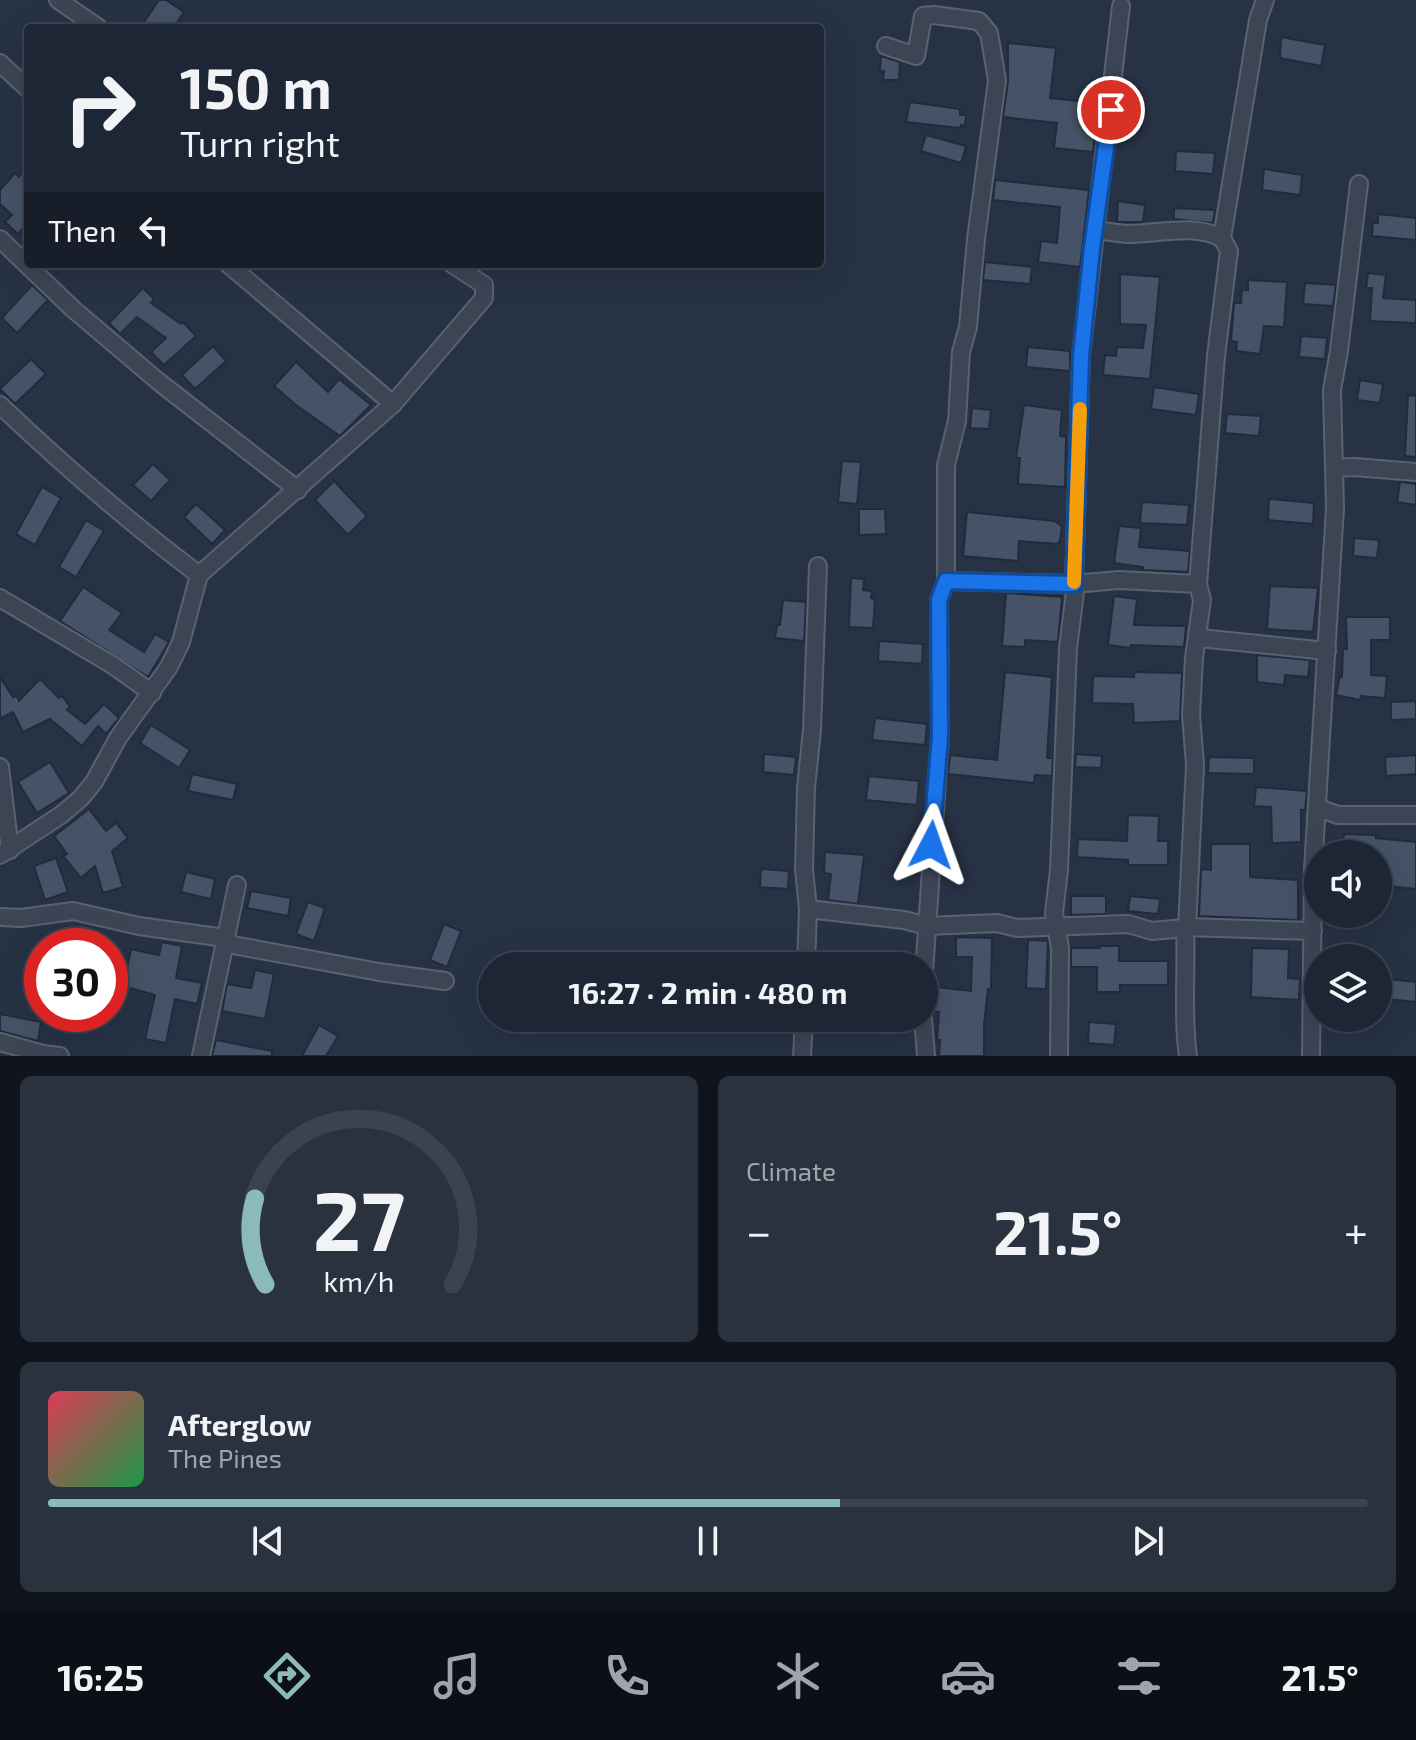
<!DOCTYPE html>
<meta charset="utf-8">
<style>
body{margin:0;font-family:"Exo 2",sans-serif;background:#2a3240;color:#f1f3f6;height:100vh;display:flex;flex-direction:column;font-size:30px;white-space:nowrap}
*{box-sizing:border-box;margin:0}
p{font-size:26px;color:#a0a5ac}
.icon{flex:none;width:44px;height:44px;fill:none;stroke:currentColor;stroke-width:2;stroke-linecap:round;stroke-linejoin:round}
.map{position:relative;height:1056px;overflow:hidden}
.sheet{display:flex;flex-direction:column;gap:20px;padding:20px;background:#10151d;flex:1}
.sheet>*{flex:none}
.banner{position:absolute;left:24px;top:24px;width:800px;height:244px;border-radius:8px;box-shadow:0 8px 32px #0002,0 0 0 2px #3b434f;background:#1d2634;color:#f1f3f6;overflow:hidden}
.tools{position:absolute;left:1304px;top:840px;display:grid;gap:16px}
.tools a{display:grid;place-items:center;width:88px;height:88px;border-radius:50%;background:#1d2634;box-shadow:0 8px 32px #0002,0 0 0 2px #3b434f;font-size:40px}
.speed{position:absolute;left:24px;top:928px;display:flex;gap:16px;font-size:40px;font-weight:700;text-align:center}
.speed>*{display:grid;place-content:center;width:104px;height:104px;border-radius:50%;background:#1d2634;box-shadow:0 8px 32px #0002,0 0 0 2px #3b434f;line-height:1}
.speed .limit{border:12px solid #d22;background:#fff;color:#111}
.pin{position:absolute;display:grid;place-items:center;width:68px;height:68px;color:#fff;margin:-34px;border:4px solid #fff;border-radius:50%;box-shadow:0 2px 8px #0007}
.me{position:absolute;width:88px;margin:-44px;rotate:4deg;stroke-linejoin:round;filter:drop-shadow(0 0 6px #0008)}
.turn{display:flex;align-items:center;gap:28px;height:168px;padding:0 24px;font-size:36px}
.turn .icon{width:104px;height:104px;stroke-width:2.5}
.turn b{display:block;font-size:56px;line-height:68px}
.then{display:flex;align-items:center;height:76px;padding:0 24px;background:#0003;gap:16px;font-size:30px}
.big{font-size:60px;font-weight:700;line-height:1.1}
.sheet .tile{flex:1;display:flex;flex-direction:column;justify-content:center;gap:12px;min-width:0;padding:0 28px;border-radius:12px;background:#2a3240}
.sheet .dial{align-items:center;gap:0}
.dial svg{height:208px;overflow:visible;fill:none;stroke:#3b434f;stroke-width:7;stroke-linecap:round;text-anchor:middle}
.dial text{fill:#f1f3f6;stroke:none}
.song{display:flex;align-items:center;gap:24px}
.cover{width:96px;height:96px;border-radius:12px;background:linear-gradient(135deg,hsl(350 70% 55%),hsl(140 70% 35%))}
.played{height:8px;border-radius:4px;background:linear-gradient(90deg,#8bbbb9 60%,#3b434f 60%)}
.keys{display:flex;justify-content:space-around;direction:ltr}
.heat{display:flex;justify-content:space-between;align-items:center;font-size:44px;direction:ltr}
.sheet .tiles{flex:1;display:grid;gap:20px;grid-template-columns:1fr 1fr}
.tile:last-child{grid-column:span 2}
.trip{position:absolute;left:478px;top:952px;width:460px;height:80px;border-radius:40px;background:#1d2634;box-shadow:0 8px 32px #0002,0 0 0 2px #3b434f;font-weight:700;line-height:80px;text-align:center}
.tab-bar{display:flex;height:128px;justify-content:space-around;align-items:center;background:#0c0f15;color:#a0a5ac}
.tab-bar .icon{width:56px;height:56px}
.tab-bar .active{color:#8bbbb9}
.tab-bar b{font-size:36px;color:#f1f3f6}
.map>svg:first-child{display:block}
.building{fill:#465267;stroke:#222b3c;stroke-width:2}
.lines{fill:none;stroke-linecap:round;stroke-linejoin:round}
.minor-casing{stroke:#5a6271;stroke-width:20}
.minor{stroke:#3c4554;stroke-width:16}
.route-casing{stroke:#114b97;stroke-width:20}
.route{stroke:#1a73e8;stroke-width:14}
.slow{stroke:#f59e0b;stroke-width:14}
</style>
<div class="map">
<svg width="1416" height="1056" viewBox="0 0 1416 1056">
<rect width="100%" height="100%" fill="#273245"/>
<g class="building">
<polygon points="159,0 166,0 184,12 173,28 147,28 142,25"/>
<polygon points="1281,37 1325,45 1321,66 1280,58"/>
<polygon points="1008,43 1056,48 1050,98 1099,103 1093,152 1054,148 1057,123 1003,117 1008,81"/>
<polygon points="881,56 900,62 899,80 883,80 884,71 880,72"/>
<polygon points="910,102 960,109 960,115 966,115 965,126 961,125 960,128 906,122"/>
<polygon points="926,135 966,146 961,163 921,151"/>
<polygon points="1176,151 1215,153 1213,174 1175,171"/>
<polygon points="28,164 28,223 18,234 5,222 12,215 0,204 0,190 15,173 19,177"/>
<polygon points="1264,169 1302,175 1300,195 1262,190"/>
<polygon points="995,180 1089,190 1080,267 1038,262 1041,241 1057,243 1060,207 993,200"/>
<polygon points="1118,201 1145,205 1143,222 1117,222"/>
<polygon points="1174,208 1215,210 1213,223 1174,219"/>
<polygon points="1378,214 1416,218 1416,240 1372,236 1373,223 1378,223"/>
<polygon points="985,262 1032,267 1030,284 983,280"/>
<polygon points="1368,273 1386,275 1383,298 1416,300 1416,323 1370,321 1372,288 1366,288"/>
<polygon points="1120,274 1160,277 1150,379 1103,375 1105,355 1116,356 1117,347 1143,348 1146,325 1120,324"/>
<polygon points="1248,280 1287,282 1284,327 1264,326 1260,354 1236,351 1237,342 1231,341 1234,303 1241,303 1242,290 1248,290"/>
<polygon points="1305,283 1336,285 1333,306 1303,304"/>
<polygon points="32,285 48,300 17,333 2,318"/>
<polygon points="143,288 154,299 151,303 181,324 183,322 196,336 164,365 151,352 166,338 137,317 120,334 109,323"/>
<polygon points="1301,336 1327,338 1325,359 1299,357"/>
<polygon points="213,346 226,361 195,389 182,375"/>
<polygon points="1028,347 1070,351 1070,371 1026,367"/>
<polygon points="31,359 46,374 15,404 0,389"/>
<polygon points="296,362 328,392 339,379 371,405 340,436 296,405 274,386"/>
<polygon points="1360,380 1383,384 1380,403 1357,400"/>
<polygon points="1154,387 1199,394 1196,415 1151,409"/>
<polygon points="1408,395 1416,396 1416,457 1405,456"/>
<polygon points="1024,405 1062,410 1060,436 1066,437 1065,487 1018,484 1020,458 1016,458"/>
<polygon points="972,408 991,410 989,429 970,428"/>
<polygon points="1227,414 1261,416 1259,436 1225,433"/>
<polygon points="842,461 861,462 857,504 838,502"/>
<polygon points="153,464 170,480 151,501 133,485"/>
<polygon points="334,481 367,516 348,535 315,500"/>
<polygon points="1400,482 1416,484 1416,505 1397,502"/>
<polygon points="42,487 61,498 35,545 16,534"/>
<polygon points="1269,499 1314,503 1313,524 1268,520"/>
<polygon points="1142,502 1189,505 1187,525 1140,523"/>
<polygon points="196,504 225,530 212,544 184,517"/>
<polygon points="859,509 885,509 886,534 859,535"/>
<polygon points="967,512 1054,521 1062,526 1060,541 1057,544 1019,541 1018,561 963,556"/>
<polygon points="86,520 104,531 76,577 59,567"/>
<polygon points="1119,526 1141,528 1139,547 1190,551 1188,572 1143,570 1143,567 1114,563"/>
<polygon points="1354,538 1379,540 1377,558 1353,556"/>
<polygon points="851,578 864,579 863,590 872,591 871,598 875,599 873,628 849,627"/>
<polygon points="1270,586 1318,588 1313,632 1267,629"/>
<polygon points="83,587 122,613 109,630 144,652 155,634 169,642 148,677 60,621"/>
<polygon points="1006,593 1062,597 1058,642 1025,640 1025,647 1002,646"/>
<polygon points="1114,596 1137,599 1134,625 1186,626 1184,647 1131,645 1131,648 1108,645"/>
<polygon points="783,600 806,602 804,641 775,638 777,625 780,625"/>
<polygon points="1346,617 1390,617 1390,640 1371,640 1371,675 1387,676 1385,698 1361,696 1360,700 1336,695 1340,676 1342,677 1343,649 1347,649"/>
<polygon points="879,641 923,644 922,664 878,661"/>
<polygon points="1257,655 1310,660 1308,677 1285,675 1284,685 1257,682"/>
<polygon points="1005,672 1052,677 1047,758 1053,758 1052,776 1035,775 1034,783 948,774 950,755 997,760"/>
<polygon points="1134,672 1182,673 1180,721 1134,723 1133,704 1092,703 1093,676 1134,677"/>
<polygon points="0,677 13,697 17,696 19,701 40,679 59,698 62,696 70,707 67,710 85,724 104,704 119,718 106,734 98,726 82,746 50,719 23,732 13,712 0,718"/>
<polygon points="1416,701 1416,719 1391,720 1391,702"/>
<polygon points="875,718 927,724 925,745 872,740"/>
<polygon points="151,725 190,750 179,768 140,743"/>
<polygon points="764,754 796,757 794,775 763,772"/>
<polygon points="1076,754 1102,756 1101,768 1075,767"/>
<polygon points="1416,755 1416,774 1386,776 1385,757"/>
<polygon points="1209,757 1254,758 1254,774 1208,773"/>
<polygon points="50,762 69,793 37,813 18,782"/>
<polygon points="192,774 237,784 233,800 188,791"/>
<polygon points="869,776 919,781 917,805 866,800"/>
<polygon points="1256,787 1307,791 1305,810 1301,810 1301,842 1272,843 1271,807 1254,806"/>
<polygon points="89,809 106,831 116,823 128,838 112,851 123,887 103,893 95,866 81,878 63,856 67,854 54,836"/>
<polygon points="1128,815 1159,816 1158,841 1168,841 1168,865 1128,865 1128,860 1077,857 1078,839 1127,841"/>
<polygon points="1344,834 1376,835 1376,838 1416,842 1416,889 1378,885 1381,861 1378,860 1378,854 1343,854"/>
<polygon points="1211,844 1250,844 1250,877 1298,880 1298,920 1199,916 1201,869 1211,870"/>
<polygon points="825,852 864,855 858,904 828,900 831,874 824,873"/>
<polygon points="56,858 68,892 45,900 34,866"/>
<polygon points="761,869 789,871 788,889 760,887"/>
<polygon points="186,872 215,879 211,899 181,892"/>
<polygon points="251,891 291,898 288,916 247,908"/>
<polygon points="1071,896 1106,896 1106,914 1071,915"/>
<polygon points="1130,896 1160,899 1158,914 1128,911"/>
<polygon points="308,902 325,908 314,941 296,934"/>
<polygon points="444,924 461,931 447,967 430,960"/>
<polygon points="956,937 992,938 991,989 988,989 984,1024 984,1056 939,1056 940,1040 937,1040 939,1012 933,1011 936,987 971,991 972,957 956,957"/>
<polygon points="1028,940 1048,941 1046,989 1026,988"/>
<polygon points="162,942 182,946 176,978 202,983 197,1004 175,999 166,1043 145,1039 155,995 123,986 131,949 159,955"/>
<polygon points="1100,946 1119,946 1119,961 1168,961 1168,985 1120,985 1120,992 1097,992 1097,967 1071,967 1071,948 1100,948"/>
<polygon points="1252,948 1289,949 1288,978 1300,979 1299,1000 1251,997"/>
<polygon points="865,954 914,959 913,966 864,966"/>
<polygon points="255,970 274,974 265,1019 222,1011 227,984 251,988"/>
<polygon points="1378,978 1416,982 1416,1002 1378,998"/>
<polygon points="0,1014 41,1022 38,1041 0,1031"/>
<polygon points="1089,1022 1116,1024 1114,1045 1088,1043"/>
<polygon points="319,1025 338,1036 326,1056 302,1056"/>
<polygon points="216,1040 272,1051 272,1056 212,1056"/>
</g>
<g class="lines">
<defs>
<g id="minor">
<polyline points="58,0 99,28"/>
<polyline points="1121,6 1081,356 1074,584 1119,580 1198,584"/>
<polyline points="886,46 916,56 923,16 934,15 979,21 989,33 997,80 976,239 968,327 961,352 957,421 946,465 946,581 1074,584"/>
<polyline points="0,63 28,89"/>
<path d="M1095 230C1105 231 1116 233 1127 234 1160 234 1192 223 1222 238"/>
<polyline points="0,239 73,309 159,382 298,490"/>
<polyline points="228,264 393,404"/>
<path d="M0 405C64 466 129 522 199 575L393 404 484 298V285L452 264"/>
<polyline points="1334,468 1332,390 1339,351 1359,184"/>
<polyline points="0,598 114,666 152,693"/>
<polyline points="1199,638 1327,651"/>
<polyline points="0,767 10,850"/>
<polyline points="1318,808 1338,815 1416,815"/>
<polyline points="0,855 61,815 81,798 94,782 118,738 169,667 181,642 199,575"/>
<polyline points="808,909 904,920 927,926 997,923 1017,928 1128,924 1152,931 1185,928"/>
<polyline points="0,917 21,918 73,911 139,926 225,938 233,945 379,972 445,981"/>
<polyline points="1187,927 1313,931"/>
<polyline points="806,966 808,909 804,869 806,788 812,730 818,566"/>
<polyline points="924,973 940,736 939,600 946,581"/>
<polyline points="923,1018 926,1056"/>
<polyline points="0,1042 43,1054 60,1056"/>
<polyline points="201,1056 237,885"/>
<polyline points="802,1056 804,1018"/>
<polyline points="1059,1056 1060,948 1054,913 1059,870 1068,648 1076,584"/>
<path d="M1188 1056C1182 1014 1187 971 1185 928L1187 927 1195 765 1191 715 1194 658 1202 600 1198 584 1216 356 1229 251 1222 238 1258 20 1265 0"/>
<polyline points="1311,1056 1313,869 1335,508 1334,468 1354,467 1416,472"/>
</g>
</defs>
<use href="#minor" class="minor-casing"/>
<use href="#minor" class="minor"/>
</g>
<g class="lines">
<defs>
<polyline id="route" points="931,845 940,736 939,600 946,581 1074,584 1081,356 1092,248 1111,110"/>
</defs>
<use href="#route" class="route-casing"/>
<use href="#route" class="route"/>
<polyline class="slow" points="1074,582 1080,409"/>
</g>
</svg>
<div class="tools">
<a><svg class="icon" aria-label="sound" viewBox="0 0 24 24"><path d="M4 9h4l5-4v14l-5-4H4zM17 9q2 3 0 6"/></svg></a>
<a><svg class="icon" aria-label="layers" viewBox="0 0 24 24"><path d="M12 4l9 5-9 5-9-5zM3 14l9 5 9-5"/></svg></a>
</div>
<div class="speed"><div class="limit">30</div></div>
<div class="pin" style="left:1111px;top:110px;background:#d93025"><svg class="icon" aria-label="arrive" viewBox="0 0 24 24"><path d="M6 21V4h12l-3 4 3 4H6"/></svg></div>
<svg class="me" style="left:931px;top:845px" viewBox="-20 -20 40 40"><path d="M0-17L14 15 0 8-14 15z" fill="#1a73e8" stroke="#fff" stroke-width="4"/></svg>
<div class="trip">16:27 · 2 min · 480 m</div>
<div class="banner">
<div class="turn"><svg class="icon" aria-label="right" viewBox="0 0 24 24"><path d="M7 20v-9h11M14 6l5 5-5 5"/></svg><div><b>150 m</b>Turn right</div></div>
<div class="then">Then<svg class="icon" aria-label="left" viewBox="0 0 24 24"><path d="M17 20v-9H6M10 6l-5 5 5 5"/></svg></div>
</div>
</div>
<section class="sheet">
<div class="tiles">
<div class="tile dial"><svg viewBox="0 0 100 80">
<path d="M14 69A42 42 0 1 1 86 69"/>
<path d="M14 69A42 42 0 0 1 10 36" stroke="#8bbbb9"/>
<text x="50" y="56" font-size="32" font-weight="700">27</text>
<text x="50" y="72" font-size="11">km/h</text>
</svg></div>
<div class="tile"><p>Climate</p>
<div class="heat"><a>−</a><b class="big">21.5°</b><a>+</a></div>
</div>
<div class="tile">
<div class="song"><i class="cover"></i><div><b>Afterglow</b><p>The Pines</p></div></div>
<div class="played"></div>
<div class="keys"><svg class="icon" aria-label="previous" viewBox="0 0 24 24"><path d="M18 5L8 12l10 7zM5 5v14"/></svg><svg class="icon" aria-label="pause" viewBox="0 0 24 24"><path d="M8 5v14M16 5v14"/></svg><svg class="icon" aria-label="next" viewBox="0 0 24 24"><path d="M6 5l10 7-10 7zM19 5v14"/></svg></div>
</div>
</div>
</section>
<nav class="tab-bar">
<b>16:25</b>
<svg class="icon active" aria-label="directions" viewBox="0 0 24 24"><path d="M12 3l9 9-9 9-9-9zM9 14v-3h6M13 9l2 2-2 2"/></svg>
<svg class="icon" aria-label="music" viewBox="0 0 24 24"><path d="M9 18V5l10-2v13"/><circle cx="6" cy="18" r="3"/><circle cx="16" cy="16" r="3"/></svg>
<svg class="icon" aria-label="phone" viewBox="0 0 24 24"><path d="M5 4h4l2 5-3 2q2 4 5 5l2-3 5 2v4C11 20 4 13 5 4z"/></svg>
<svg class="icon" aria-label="climate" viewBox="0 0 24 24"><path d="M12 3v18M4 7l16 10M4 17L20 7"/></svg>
<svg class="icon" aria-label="car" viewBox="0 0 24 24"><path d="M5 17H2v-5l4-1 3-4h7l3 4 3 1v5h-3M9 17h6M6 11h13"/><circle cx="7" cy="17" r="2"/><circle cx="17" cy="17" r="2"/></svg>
<svg class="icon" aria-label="filters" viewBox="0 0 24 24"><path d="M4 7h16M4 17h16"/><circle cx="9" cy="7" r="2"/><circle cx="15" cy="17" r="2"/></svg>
<b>21.5°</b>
</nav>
